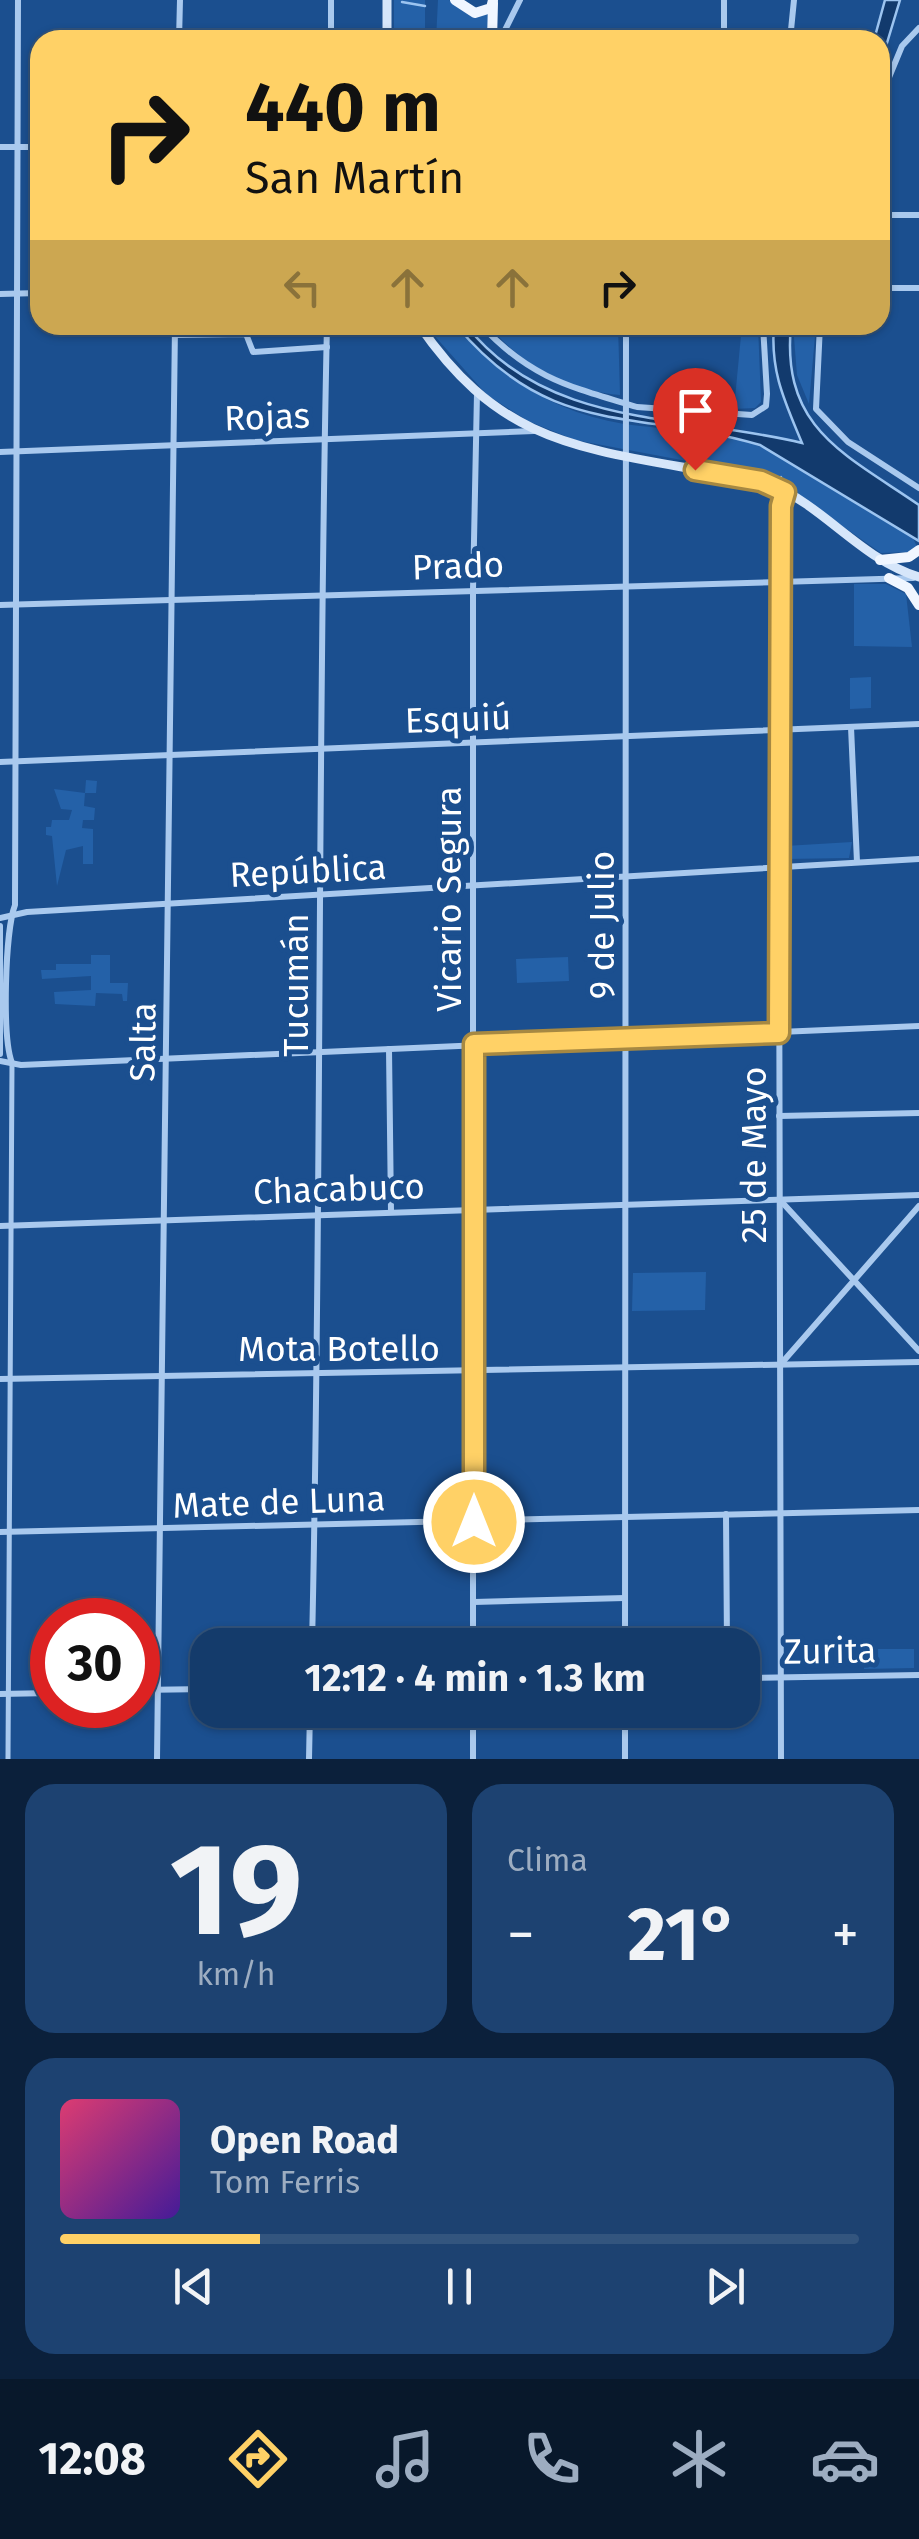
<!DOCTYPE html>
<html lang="es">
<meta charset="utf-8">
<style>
body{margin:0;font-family:"Fira Sans",sans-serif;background:#1d4271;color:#f1f3f6;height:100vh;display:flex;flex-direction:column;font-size:38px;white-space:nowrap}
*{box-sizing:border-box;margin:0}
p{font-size:32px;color:#9dadc1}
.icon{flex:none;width:55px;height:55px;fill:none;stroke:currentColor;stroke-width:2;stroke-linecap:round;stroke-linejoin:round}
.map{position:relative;height:1759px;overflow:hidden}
.panel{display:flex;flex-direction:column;gap:25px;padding:25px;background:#0b203b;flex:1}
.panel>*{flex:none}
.top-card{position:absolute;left:30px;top:30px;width:860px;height:305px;border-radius:30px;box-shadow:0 2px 8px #0004,0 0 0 2px #33557e;background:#ffd166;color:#111;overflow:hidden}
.speed{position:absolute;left:30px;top:1598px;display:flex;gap:20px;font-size:50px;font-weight:700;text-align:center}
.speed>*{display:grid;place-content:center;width:130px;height:130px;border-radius:50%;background:#143b6b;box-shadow:0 2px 8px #0004,0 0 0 2px #33557e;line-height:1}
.speed .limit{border:15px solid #d22;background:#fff;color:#111}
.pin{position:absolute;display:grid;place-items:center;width:85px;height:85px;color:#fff;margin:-102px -42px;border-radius:50% 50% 50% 0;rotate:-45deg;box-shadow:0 0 10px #0007}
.pin .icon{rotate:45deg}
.me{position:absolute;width:110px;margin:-55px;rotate:0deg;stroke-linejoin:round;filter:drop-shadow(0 0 8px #0008)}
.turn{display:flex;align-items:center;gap:35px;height:210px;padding:0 50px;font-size:45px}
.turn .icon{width:130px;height:130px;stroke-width:2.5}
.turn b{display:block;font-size:70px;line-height:85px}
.lanes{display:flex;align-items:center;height:95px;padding:0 50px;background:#0003;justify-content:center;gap:50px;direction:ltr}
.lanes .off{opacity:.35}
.big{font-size:75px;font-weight:700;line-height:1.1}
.panel .card{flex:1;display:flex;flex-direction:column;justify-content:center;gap:15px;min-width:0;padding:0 35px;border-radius:30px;background:#1d4271}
.panel .dial{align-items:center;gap:0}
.dial b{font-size:130px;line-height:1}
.song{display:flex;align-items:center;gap:30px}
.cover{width:120px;height:120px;border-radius:15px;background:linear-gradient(135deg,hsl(340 70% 55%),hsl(260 70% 35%))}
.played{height:10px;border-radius:5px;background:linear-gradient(90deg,#ffd166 25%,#33557e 25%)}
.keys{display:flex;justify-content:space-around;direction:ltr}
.heat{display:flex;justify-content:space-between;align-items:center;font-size:55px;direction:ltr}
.panel .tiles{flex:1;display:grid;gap:25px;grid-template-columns:1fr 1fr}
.card:last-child{grid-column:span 2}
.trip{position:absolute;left:190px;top:1628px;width:570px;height:100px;border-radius:30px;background:#143b6b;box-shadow:0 2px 8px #0004,0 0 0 2px #33557e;font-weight:700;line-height:100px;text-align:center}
.menu{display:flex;height:160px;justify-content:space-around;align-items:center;background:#08182b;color:#9dadc1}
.menu .icon{width:70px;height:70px}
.menu .selected{color:#ffd166}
.menu b{font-size:45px;color:#f1f3f6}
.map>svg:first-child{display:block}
.green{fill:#2461a8}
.water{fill:#123a6d;stroke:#9cc4f0;stroke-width:2.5}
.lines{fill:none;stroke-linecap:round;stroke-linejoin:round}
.stream{stroke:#9cc4f0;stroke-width:2.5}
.pedestrian{stroke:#a9c9ee;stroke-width:5}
.minor{stroke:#a9c9ee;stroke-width:6}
.secondary{stroke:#d6e6fa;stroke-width:9}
.primary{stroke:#f0f6ff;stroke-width:10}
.route-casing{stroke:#a68842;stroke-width:25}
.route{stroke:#ffd166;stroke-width:18}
.labels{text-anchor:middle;stroke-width:10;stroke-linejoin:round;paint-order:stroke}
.street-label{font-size:35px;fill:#fff;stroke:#1b4f8f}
</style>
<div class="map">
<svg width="919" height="1759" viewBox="0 0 919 1759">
<rect width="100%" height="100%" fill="#1b4f8f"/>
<g class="green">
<polygon points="394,0 425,0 425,40 394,37"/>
<polygon points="438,0 449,0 473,16 491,12 490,40 436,40"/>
<path d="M425 325H455C500 379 555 412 624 424 667 430 712 430 753 444 802 460 868 510 913 538L917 547 912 552 881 553 772 477 575 440 528 421 487 395Z"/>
<path d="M488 325H618L620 395C567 390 522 365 488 325Z"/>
<polygon points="742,325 758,325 761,402 755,408 734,409"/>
<polygon points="793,325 816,325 809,404 797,375"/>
<polygon points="854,584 886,584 906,594 912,647 854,646"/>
<polygon points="871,677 871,708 850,709 850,678"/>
<polygon points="86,780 97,781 96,793 85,793 84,806 95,808 94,820 83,820 82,828 93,829 93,864 83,864 83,846 66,850 57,886 52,836 46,835 46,827 51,827 52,820 69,820 72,810 61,809 54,789 85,793"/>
<polygon points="852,842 849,858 785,859 785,846"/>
<polygon points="91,955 110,955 110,983 128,983 127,1001 123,1001 122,994 96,993 95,1006 55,1004 54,992 91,990 91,976 42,979 41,970 56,970 56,964 91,964"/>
<polygon points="568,957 569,981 517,983 516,959"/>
<polygon points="706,1272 705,1310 632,1311 633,1273"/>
<polygon points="878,1649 914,1649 914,1668 864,1669 864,1656 878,1655"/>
</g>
<g class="water">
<polygon points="885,0 900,0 880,66 880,40 874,40"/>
<path d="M456 325H466C548 430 685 414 802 443 785 402 770 372 774 325H791C781 429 845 454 919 505V541L760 445C636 408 552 440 456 325Z"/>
</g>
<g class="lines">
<g class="stream">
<polyline points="402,2 425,6"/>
<polyline points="772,483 781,477"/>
</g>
<polyline class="pedestrian" points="8,1759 12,1063"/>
<g class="minor">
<polyline points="331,0 331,40"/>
<polyline points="724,0 724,40"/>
<polyline points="179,40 180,0"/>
<polyline points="500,40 520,0"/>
<polyline points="790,40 794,0"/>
<polyline points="880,99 902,46 919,28"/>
<polyline points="0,147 40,147"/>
<polyline points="880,215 919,215"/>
<polyline points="880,288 919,288"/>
<polyline points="0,294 40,293"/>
<path d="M481 325C531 379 571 387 637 407L752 415 766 406 767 394 763 325"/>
<polyline points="820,325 816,409 848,442 919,488"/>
<polyline points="175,335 246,334 253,352 327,347"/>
<polyline points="0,452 534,431"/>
<polyline points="0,605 913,578"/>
<polyline points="851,727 857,862"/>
<polyline points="0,762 919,724"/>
<polyline points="0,918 27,912 919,859"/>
<polyline points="0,926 0,1054"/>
<polyline points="389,1049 391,1212"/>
<polyline points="0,1061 21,1065 919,1026"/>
<path d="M12 1063C2 1037 5 931 15 905L18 0"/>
<polyline points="779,1116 919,1113"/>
<polyline points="780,1200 919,1351"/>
<polyline points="0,1226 919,1195"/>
<polyline points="780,1365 919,1206"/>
<polyline points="0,1379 919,1362"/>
<polyline points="726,1514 727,1645"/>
<polyline points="0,1532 919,1510"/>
<polyline points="474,1602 625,1598"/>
<path d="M312 1645C322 1205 317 765 327 325"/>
<polyline points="473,1645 473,590 477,393"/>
<polyline points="625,1645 626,325"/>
<polyline points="742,1678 919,1675"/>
<polyline points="138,1690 208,1689"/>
<polyline points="0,1694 52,1693"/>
<polyline points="473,1710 473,1759"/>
<polyline points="625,1710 625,1759"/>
<polyline points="157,1759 175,325"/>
<polyline points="309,1759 310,1710"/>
<polyline points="781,1759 779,881 785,492"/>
</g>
<g class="secondary">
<polyline points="387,0 387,40"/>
<path d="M419 325C493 432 561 446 682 467 711 472 745 474 772 485 825 507 862 560 919 577"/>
</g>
<g class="primary">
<polyline points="455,0 475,13 491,8 493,0"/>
<polyline points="492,40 493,3"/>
<polyline points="880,560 909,557 919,550"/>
<polyline points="889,578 908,588 919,605"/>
</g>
</g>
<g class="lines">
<defs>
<polyline id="route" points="474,1522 474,1044 779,1033 781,506 785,492 761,481 695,470"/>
</defs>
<use href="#route" class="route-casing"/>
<use href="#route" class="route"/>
</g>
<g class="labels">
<g class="street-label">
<text transform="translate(267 417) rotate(-2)" y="12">Rojas</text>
<text transform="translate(458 566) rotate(-2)" y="12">Prado</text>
<text transform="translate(458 719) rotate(-2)" y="12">Esquiú</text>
<text transform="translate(308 871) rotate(-3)" y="12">República</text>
<text transform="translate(449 899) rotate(-90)" y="12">Vicario Segura</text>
<text transform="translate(602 925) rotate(-90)" y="12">9 de Julio</text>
<text transform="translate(296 985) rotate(-90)" y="12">Tucumán</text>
<text transform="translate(143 1042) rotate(-89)" y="12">Salta</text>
<text transform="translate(754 1155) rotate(-90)" y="12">25 de Mayo</text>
<text transform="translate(339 1189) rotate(-2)" y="12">Chacabuco</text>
<text x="339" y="1361">Mota Botello</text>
<text transform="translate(279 1502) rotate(-2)" y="12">Mate de Luna</text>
<text transform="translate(830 1651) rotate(-1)" y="12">Zurita</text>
</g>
</g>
</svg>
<div class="speed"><div class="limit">30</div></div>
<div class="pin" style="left:695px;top:470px;background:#d93025"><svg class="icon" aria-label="arrive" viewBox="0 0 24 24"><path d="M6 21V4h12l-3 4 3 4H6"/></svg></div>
<svg class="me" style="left:474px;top:1522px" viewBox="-20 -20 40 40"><circle r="17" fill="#ffd166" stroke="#fff" stroke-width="3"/><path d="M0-11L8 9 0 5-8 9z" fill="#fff"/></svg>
<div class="trip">12:12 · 4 min · 1.3 km</div>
<div class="top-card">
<div class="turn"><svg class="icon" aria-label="right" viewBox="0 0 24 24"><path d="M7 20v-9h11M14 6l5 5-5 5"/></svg><div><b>440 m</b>San Martín</div></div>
<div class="lanes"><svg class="icon off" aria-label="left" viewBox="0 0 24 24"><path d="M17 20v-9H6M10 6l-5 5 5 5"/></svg><svg class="icon off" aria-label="ahead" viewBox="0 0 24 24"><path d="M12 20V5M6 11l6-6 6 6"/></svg><svg class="icon off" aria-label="ahead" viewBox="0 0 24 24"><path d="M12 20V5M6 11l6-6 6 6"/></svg><svg class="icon" aria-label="right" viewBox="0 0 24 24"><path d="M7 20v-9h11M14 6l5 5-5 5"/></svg></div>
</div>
</div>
<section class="panel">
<div class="tiles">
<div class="card dial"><b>19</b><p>km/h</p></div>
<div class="card"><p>Clima</p>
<div class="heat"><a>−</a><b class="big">21°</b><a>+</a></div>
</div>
<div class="card">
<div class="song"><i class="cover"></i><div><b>Open Road</b><p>Tom Ferris</p></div></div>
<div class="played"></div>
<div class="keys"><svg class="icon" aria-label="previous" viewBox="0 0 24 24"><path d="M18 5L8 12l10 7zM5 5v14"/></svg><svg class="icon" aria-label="pause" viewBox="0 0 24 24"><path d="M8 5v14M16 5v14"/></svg><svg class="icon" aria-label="next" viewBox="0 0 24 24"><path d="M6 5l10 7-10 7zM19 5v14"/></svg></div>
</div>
</div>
</section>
<nav class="menu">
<b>12:08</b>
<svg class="icon selected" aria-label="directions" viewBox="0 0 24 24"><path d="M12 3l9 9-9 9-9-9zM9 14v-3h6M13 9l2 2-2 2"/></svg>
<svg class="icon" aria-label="music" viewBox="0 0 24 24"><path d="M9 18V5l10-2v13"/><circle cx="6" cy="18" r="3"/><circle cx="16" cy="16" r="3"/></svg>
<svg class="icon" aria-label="phone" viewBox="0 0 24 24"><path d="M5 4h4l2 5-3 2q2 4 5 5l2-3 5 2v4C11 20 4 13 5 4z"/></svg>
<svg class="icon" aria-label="climate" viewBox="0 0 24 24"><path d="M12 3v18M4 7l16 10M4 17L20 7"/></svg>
<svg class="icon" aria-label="car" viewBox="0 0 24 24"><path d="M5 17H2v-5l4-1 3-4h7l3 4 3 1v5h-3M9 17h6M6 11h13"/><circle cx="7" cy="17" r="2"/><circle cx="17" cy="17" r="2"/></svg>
</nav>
